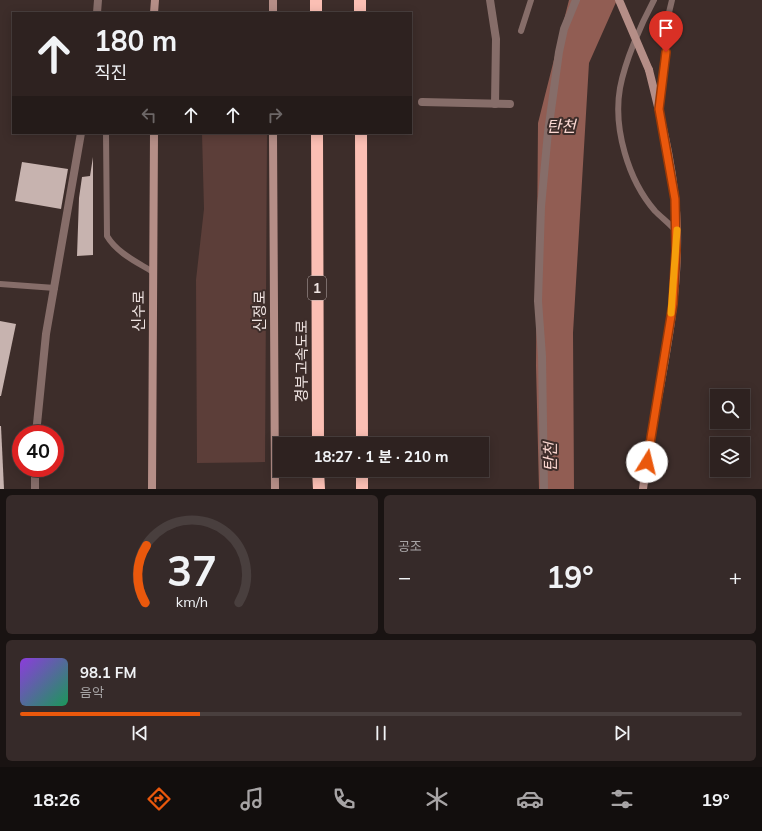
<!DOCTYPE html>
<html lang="ko">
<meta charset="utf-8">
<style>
body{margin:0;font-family:Mulish,"Noto Sans KR",sans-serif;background:#362a29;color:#f1f3f6;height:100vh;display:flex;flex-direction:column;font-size:15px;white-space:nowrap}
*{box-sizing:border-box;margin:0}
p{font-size:13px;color:#a7a4a5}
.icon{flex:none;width:22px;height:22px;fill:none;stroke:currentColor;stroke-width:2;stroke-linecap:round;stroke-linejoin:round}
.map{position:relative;height:489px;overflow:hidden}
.panel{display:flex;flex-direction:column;gap:6px;padding:6px;background:#191312;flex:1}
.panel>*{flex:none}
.banner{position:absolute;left:12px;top:12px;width:400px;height:122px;border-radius:0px;box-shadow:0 2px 10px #0003,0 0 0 1px #493f3e;background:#2e2220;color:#f1f3f6;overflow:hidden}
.tools{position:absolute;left:710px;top:389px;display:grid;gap:8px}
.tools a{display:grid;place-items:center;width:40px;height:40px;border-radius:0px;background:#2e2220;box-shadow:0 2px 10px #0003,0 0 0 1px #493f3e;font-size:20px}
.speed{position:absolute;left:12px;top:425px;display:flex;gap:8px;font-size:20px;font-weight:700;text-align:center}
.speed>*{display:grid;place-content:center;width:52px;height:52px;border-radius:50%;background:#2e2220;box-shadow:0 2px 10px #0003,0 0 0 1px #493f3e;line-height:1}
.speed .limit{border:6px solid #d22;background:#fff;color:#111}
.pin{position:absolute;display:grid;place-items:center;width:34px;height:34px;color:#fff;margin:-41px -17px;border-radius:50% 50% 50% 0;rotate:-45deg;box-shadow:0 0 4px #0007}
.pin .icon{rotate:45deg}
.me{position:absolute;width:44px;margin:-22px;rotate:9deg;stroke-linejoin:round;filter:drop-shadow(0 0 3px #0008)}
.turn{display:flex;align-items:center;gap:14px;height:84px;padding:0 16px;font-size:18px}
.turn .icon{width:52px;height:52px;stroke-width:2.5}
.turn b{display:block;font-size:28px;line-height:34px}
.lanes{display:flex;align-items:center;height:38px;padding:0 16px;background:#0003;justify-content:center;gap:20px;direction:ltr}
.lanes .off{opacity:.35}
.big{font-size:30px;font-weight:700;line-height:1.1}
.panel .tile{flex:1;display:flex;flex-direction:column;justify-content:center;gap:6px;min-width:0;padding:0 14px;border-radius:6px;background:#362a29}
.panel .dial{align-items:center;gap:0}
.dial svg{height:104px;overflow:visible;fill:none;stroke:#493f3e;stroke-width:7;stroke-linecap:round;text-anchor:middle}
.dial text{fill:#f1f3f6;stroke:none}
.song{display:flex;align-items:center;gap:12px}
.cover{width:48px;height:48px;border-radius:6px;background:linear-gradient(135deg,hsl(270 70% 55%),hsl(150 70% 35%))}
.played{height:4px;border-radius:2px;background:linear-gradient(90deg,#ea580c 25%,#493f3e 25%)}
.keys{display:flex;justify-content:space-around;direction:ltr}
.heat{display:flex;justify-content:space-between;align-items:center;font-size:22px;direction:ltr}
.panel .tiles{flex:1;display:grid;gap:6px;grid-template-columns:1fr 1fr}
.tile:last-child{grid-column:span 2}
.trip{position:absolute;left:273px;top:437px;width:216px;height:40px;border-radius:0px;background:#2e2220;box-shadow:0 2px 10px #0003,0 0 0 1px #493f3e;font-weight:700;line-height:40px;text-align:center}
.tab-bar{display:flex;height:64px;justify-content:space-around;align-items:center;background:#120e0d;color:#a7a4a5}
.tab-bar .icon{width:28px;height:28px}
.tab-bar .current{color:#ea580c}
.tab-bar b{font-size:18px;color:#f1f3f6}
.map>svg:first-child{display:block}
.green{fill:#5c3e39}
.water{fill:#915d53}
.building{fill:#c7b3af}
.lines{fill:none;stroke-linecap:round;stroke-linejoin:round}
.lane{stroke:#866d69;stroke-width:6}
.street{stroke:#866d69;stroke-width:8}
.secondary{stroke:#b58e87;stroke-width:8}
.highway{stroke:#fbbfb4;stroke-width:12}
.secondary-bridge{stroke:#b58e87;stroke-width:8}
.route-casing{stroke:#983908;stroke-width:10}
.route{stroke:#ea580c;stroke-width:7}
.slow{stroke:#f59e0b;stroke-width:7}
.labels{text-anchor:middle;stroke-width:4;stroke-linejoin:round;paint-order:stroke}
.shield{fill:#3d2d2a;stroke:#baaeac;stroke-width:1}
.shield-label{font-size:14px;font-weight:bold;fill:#f0e5e3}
.street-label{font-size:15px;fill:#f0e5e3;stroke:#3d2d2a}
.water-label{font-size:16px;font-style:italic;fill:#fad7d1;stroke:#3d2d2a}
</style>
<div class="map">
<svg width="762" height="489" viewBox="0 0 762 489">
<rect width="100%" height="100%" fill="#3d2d2a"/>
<polygon class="green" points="202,133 267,133 265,462 197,463 196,280 204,209"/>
<polygon class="water" points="569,0 617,0 589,63 573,333 574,489 539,489 536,366 538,123"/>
<g class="building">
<polygon points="93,157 93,255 77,256 79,198 82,177 90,176"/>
<polygon points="22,162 68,169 61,209 15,201"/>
<polygon points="0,321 16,324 1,396 0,396"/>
<polygon points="0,426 1,426 4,489 0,489"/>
</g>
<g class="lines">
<g class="lane">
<path d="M654 0C641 24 625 61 620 88 613 128 628 180 655 211 662 218 670 224 677 232"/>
<polyline points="521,31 531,0"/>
<polyline points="659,108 665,65 666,25 672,0"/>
<path d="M106 133 107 236C117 253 137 262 153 272"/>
<polyline points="0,284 55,288"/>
</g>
<g class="street">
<polyline points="490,0 496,39 495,104"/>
<polyline points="97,13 98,0"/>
<polyline points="422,102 510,104"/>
<polyline points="36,434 46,334 81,133"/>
<polyline points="35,489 35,468"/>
<polyline points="544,489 542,356 538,301 541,207 548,132 559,52 564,29 576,0"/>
</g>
<g class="secondary">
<polyline points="273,0 273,13"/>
<polyline points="154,13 155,0"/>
<polyline points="273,133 275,489"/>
<polyline points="152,489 154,133"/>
<path d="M643 489C654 403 679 318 677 231 676 176 662 122 649 70"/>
</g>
<g class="highway">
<polyline points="316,0 316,13"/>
<polyline points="360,0 360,13"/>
<polyline points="317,133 318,444"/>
<polyline points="361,133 362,444"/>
<polyline points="318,470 319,489"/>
<polyline points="362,470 362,489"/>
</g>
<polyline class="secondary-bridge" points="619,0 649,70"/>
</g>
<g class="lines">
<defs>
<polyline id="route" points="647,462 673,304 676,251 675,199 659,109 666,52"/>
</defs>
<use href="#route" class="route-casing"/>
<use href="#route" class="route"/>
<polyline class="slow" points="671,313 677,230"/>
</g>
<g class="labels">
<rect class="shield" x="308" y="276" width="18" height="24" rx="3"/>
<g class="shield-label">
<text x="317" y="293">1</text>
</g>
<g class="street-label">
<text transform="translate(139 311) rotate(-90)" y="5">신수로</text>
<text transform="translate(260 311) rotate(-90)" y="5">신정로</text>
<text transform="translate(302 361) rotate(-90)" y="5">경부고속도로</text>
</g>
<g class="water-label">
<text x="561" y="132">탄천</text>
<text transform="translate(550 457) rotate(-90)" y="6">탄천</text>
</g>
</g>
</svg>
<div class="tools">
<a><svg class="icon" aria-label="search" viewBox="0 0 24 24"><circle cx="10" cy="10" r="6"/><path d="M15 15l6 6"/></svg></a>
<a><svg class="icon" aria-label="layers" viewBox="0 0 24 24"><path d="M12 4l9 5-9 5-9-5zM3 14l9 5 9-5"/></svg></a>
</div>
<div class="speed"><div class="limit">40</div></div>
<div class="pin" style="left:666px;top:52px;background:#d93025"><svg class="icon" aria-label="arrive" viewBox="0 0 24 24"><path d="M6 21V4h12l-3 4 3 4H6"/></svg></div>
<svg class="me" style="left:647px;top:462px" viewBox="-20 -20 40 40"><circle r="19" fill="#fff"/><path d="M0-13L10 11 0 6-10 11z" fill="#ea580c"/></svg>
<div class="trip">18:27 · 1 분 · 210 m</div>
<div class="banner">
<div class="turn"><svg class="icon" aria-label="ahead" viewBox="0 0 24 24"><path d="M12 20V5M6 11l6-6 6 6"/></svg><div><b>180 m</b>직진</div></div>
<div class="lanes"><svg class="icon off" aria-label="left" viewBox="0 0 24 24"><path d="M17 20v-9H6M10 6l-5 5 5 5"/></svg><svg class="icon" aria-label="ahead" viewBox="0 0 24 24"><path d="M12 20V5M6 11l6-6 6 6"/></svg><svg class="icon" aria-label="ahead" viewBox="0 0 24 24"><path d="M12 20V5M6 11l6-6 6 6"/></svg><svg class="icon off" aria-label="right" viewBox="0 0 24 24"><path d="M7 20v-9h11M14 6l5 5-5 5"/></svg></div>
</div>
</div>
<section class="panel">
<div class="tiles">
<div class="tile dial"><svg viewBox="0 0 100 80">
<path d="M14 69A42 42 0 1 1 86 69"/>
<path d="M14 69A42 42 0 0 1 15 25" stroke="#ea580c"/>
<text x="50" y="56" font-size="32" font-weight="700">37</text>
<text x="50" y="72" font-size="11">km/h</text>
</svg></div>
<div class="tile"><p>공조</p>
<div class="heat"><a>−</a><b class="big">19°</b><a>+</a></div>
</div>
<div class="tile">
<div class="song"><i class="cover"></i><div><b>98.1 FM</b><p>음악</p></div></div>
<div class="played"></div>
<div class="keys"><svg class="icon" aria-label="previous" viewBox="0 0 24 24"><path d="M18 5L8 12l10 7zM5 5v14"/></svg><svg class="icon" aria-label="pause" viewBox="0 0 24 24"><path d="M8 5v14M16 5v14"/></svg><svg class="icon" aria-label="next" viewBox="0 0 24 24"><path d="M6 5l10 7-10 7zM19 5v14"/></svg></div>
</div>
</div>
</section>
<nav class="tab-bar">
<b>18:26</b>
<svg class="icon current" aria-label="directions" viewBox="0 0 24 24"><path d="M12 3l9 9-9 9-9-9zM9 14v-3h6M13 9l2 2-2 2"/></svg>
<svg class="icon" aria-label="music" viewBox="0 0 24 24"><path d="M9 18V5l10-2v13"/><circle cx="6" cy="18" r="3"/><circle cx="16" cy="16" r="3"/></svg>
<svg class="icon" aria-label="phone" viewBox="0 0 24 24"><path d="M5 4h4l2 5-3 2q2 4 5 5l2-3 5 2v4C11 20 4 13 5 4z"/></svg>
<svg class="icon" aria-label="climate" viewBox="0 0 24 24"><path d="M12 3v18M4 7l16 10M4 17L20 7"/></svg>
<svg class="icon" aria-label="car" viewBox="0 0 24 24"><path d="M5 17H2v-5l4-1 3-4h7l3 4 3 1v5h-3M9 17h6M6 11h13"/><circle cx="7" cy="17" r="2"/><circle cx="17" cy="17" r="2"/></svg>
<svg class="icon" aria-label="filters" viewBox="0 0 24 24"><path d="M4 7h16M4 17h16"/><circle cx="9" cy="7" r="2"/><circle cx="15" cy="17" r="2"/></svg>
<b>19°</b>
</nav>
